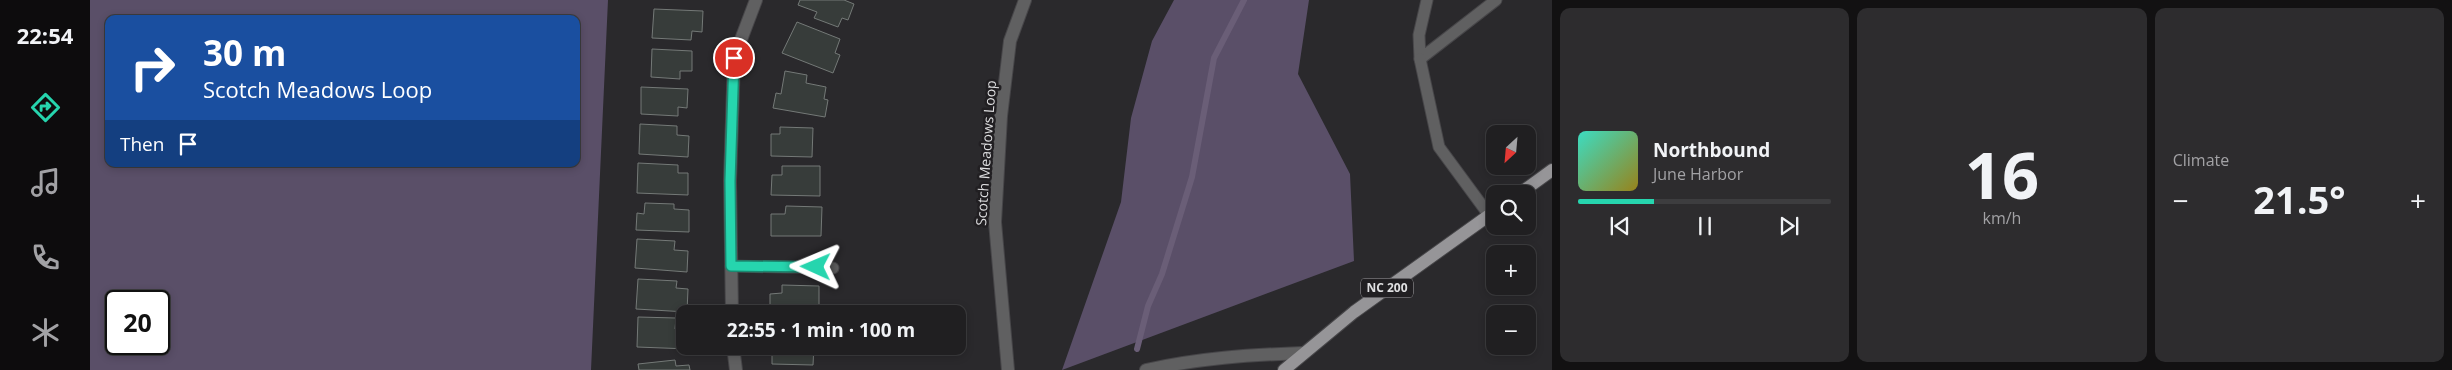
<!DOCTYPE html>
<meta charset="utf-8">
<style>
body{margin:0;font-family:"Open Sans",sans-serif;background:#2d2c2e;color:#f1f3f6;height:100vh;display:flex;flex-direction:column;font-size:19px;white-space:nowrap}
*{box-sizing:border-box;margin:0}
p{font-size:16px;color:#a2a2a5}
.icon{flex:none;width:28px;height:28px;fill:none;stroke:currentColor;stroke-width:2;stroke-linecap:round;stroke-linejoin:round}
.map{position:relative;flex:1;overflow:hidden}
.details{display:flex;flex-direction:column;gap:8px;padding:8px;background:#121112;width:900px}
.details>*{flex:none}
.hud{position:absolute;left:15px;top:15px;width:475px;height:152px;border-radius:10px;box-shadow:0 2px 8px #0003,0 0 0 1px #3d3d3f;background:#1a4fa0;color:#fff;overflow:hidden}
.needle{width:32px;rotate:206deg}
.fabs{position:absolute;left:1396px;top:125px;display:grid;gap:10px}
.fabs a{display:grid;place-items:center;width:50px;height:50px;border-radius:10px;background:#201f21;box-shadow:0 2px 8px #0003,0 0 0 1px #3d3d3f;font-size:25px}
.speed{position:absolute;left:15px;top:290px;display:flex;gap:10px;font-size:25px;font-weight:700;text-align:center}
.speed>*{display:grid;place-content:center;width:65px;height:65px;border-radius:50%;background:#201f21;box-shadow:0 2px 8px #0003,0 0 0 1px #3d3d3f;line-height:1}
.speed .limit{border:2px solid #111;border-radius:8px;background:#fff;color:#111}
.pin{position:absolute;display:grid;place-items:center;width:42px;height:42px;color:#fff;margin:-21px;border:2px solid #fff;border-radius:50%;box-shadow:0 1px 5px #0007}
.me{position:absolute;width:55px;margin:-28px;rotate:271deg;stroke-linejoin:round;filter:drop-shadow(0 0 4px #0008)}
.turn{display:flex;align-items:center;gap:18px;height:105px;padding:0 15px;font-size:22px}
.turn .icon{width:65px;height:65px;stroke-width:2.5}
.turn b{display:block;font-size:35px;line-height:42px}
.then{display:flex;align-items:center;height:48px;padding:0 15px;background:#0003;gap:10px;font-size:19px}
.big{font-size:38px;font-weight:700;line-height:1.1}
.details .tile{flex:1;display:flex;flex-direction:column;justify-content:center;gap:8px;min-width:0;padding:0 18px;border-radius:10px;background:#2d2c2e}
.details .dial{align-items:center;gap:0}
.dial b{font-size:65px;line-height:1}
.song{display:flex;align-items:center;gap:15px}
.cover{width:60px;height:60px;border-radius:8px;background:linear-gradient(135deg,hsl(170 70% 55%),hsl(50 70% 35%))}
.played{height:5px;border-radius:2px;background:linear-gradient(90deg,#26d5ae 30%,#3d3d3f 30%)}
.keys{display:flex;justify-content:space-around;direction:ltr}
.heat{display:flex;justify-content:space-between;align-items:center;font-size:28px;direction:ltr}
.details .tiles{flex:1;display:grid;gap:8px;grid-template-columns:repeat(3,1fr)}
.trip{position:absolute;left:586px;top:305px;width:290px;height:50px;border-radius:10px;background:#201f21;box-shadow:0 2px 8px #0003,0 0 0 1px #3d3d3f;font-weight:700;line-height:50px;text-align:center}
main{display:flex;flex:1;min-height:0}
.tabs{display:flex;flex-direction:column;width:90px;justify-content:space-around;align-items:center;background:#0d0c0d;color:#a2a2a5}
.tabs .icon{width:35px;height:35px}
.tabs .current{color:#26d5ae}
.tabs b{font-size:22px;color:#f1f3f6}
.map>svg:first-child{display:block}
.forest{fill:#5a4f68;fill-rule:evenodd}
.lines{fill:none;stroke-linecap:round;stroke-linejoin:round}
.stream{stroke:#6a5e77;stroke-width:6}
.building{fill:#373c3a;stroke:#747977}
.service-casing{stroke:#474649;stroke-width:13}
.minor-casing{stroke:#474649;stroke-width:14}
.tertiary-casing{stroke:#474649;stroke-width:14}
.primary-casing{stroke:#474649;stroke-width:14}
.service{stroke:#606061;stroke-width:11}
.minor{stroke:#606061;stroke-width:12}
.tertiary{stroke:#606061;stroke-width:12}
.primary{stroke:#969598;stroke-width:12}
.route-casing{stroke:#198a71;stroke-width:12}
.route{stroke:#26d5ae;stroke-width:9}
.labels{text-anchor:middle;stroke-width:5;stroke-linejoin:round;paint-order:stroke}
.shield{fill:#211f22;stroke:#a6a5a8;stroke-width:1}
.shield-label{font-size:12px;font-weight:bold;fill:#dfdfe1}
.street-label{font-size:14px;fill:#dfdfe1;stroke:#211f22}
</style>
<main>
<nav class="tabs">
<b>22:54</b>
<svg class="icon current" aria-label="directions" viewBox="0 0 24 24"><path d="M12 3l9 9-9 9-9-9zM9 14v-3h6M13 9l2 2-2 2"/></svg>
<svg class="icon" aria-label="music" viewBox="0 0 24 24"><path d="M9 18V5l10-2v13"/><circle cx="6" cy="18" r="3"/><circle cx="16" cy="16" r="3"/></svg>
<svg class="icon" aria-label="phone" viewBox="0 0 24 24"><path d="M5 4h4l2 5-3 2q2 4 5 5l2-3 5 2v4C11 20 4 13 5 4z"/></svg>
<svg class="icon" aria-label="climate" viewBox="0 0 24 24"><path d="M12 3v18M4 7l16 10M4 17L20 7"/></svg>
</nav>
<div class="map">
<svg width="1462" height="370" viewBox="0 0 1462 370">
<rect width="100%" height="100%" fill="#2a292c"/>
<g class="forest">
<path d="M0 0H518L501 370H0ZM19 19H486V164H19ZM26 301H69V344H26Z"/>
<polygon points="1084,0 1219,0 1208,74 1260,174 1264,261 972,370 1031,202 1041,118 1062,41"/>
</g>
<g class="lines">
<polyline class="stream" points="1047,349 1058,306 1072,274 1102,177 1124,58 1154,0"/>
</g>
<g class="building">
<polygon points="710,0 754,0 764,4 758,20 752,18 748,27 724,18 727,12 708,5"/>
<polygon points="564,9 613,11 612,32 602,31 601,40 562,38"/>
<polygon points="707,22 750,39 745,53 750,55 743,73 692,53"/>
<polygon points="562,49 602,51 602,71 590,71 590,79 561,77"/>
<polygon points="695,71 717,75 716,83 736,87 734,99 738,100 735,117 683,108 686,93 691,94"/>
<polygon points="551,87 598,89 597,108 588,107 588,116 551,114"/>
<polygon points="550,124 587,126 587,135 599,136 598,157 549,154"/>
<polygon points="690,127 723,128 722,157 681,156 681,134 690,134"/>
<polygon points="548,163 588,165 588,173 598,173 598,195 547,193"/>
<polygon points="692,166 730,166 730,196 681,195 682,175 692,175"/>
<polygon points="555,203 584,204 584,209 599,210 599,232 546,230 547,213 554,214"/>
<polygon points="696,206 732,207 731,236 681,236 681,214 695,214"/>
<polygon points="547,239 585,241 584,250 598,251 597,272 545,268"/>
<polygon points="548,279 587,281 586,288 598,289 597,312 546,309"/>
<polygon points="692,285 729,286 729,314 680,314 680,294 692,293"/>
<polygon points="548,317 586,318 585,329 595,329 595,346 599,346 599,349 547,347"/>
<polygon points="682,346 724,346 723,365 682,364"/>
<polygon points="585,360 586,366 599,365 600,370 549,370 548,364"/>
</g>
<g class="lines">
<defs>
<g id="service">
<polyline points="1337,0 1329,35 1330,59 1406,0"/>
<polyline points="1330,59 1349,147 1399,215"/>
<polyline points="641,266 743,268"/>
</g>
<g id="minor">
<polyline points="642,314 640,181 644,58 666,0"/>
<polyline points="643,346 646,370"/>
<polyline points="918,370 905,222 911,116 920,41 935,0"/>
</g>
<path id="tertiary" d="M1056 370C1111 358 1157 355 1213 353"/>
<g id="primary">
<polyline points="1429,194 1462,170"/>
<polyline points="1194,370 1264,312 1405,211"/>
</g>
</defs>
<use href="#service" class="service-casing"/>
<use href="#minor" class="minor-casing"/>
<use href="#tertiary" class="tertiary-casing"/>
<use href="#primary" class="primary-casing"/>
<use href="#service" class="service"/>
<use href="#minor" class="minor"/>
<use href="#tertiary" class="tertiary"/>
<use href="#primary" class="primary"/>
</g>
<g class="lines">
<defs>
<polyline id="route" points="644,58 640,181 641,266 726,267"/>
</defs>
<use href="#route" class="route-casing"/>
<use href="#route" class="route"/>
</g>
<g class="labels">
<rect class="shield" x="1271" y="278.5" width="52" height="19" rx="4"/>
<g class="shield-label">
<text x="1297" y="292">NC 200</text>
</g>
<g class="street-label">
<text transform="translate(896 153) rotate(-86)" y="5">Scotch Meadows Loop</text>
</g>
</g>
</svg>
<div class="fabs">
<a><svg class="needle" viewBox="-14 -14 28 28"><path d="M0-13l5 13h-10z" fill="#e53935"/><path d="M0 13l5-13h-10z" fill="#a2a2a5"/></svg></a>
<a><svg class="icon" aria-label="search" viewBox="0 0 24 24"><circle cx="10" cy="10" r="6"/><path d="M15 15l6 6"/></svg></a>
<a>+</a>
<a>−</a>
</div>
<div class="speed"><div class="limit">20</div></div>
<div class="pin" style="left:644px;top:58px;background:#d93025"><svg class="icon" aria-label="arrive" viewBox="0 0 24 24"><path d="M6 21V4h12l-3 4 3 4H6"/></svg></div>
<svg class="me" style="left:726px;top:267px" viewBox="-20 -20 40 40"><path d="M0-17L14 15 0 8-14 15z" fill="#26d5ae" stroke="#fff" stroke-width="4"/></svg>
<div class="trip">22:55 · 1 min · 100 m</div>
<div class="hud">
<div class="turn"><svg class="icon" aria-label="right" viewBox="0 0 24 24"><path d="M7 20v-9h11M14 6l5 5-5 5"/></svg><div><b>30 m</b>Scotch Meadows Loop</div></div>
<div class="then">Then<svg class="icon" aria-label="arrive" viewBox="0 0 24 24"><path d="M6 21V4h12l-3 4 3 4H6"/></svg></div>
</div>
</div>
<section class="details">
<div class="tiles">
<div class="tile">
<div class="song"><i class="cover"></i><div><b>Northbound</b><p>June Harbor</p></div></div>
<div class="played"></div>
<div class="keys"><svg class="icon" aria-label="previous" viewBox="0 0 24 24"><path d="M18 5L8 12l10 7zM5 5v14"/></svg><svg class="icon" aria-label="pause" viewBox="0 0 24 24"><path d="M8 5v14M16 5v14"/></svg><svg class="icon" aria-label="next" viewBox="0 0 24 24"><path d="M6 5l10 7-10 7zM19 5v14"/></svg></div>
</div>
<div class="tile dial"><b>16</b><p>km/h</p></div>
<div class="tile"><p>Climate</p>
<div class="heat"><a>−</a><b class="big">21.5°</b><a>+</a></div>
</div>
</div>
</section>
</main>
